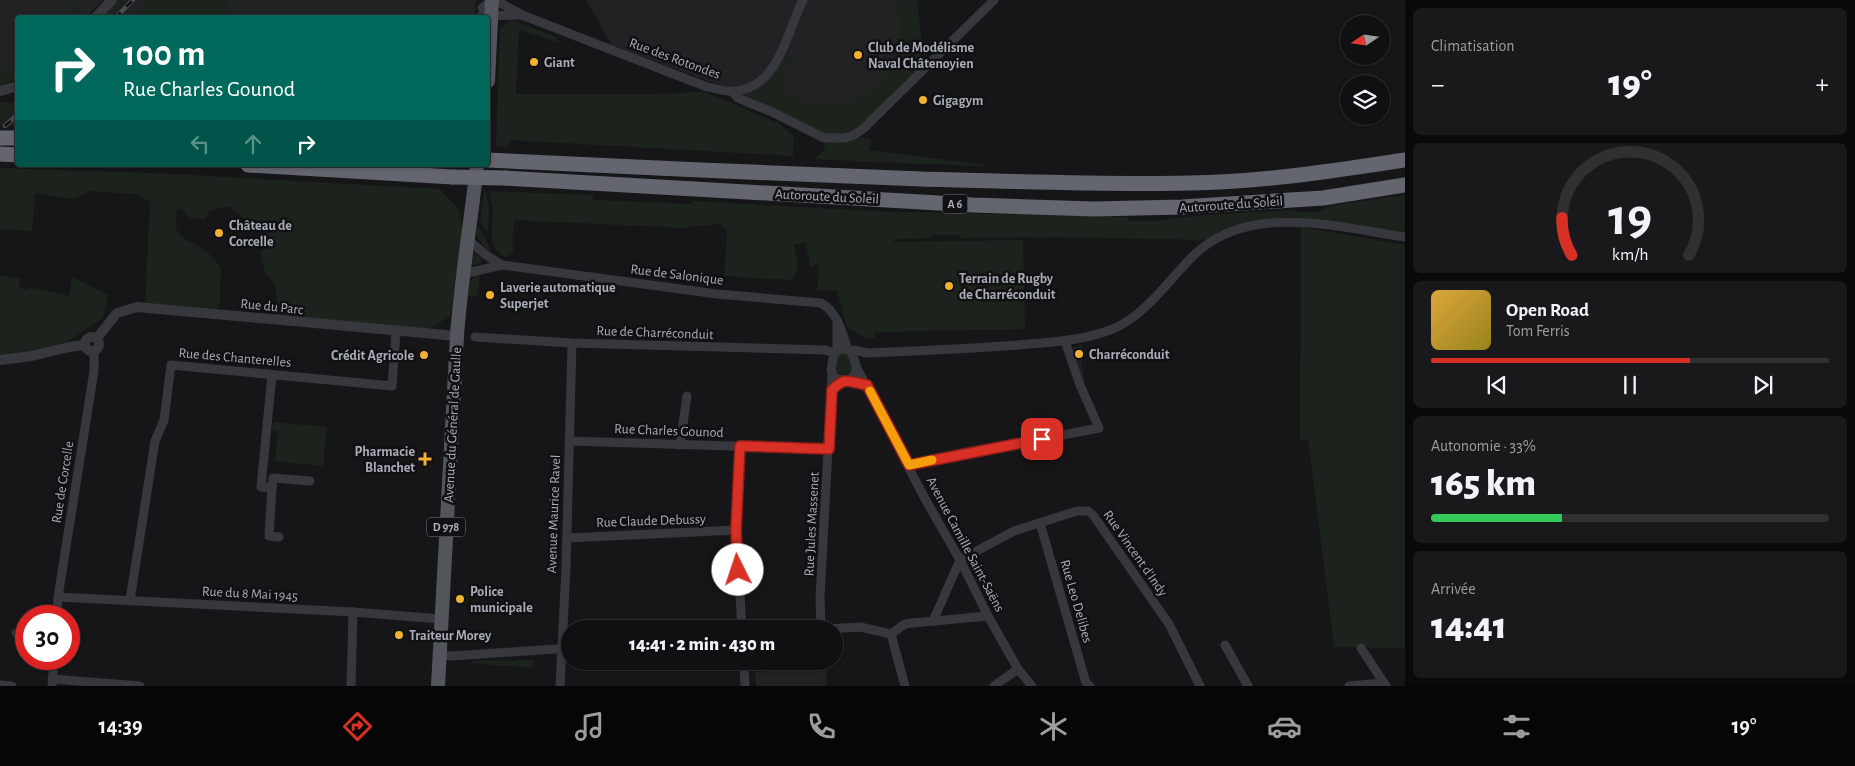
<!DOCTYPE html>
<html lang="fr">
<meta charset="utf-8">
<style>
body{margin:0;font-family:"Alegreya Sans",sans-serif;background:#19191b;color:#f1f3f6;height:100vh;display:flex;flex-direction:column;font-size:19px;white-space:nowrap}
*{box-sizing:border-box;margin:0}
p{font-size:16px;color:#9c9d9f}
.icon{flex:none;width:28px;height:28px;fill:none;stroke:currentColor;stroke-width:2;stroke-linecap:round;stroke-linejoin:round}
.map{position:relative;flex:1;overflow:hidden}
.details{display:flex;flex-direction:column;gap:8px;padding:8px;background:#09090a;width:450px}
.details>*{flex:none}
.guide{position:absolute;left:15px;top:15px;width:475px;height:152px;border-radius:5px;box-shadow:0 1px 4px #0004,0 0 0 1px #303032;background:#00695c;color:#fff;overflow:hidden}
.needle{width:32px;rotate:257deg}
.controls{position:absolute;left:1340px;top:15px;display:grid;gap:10px}
.controls a{display:grid;place-items:center;width:50px;height:50px;border-radius:50%;background:#101012;box-shadow:0 1px 4px #0004,0 0 0 1px #303032;font-size:25px}
.speed{position:absolute;left:15px;top:605px;display:flex;gap:10px;font-size:25px;font-weight:700;text-align:center}
.speed>*{display:grid;place-content:center;width:65px;height:65px;border-radius:50%;background:#101012;box-shadow:0 1px 4px #0004,0 0 0 1px #303032;line-height:1}
.speed .limit{border:8px solid #d22;background:#fff;color:#111}
.pin{position:absolute;display:grid;place-items:center;width:42px;height:42px;color:#fff;margin:-21px;border-radius:10px;box-shadow:0 2px 8px #0006}
.me{position:absolute;width:55px;margin:-28px;rotate:356deg;stroke-linejoin:round;filter:drop-shadow(0 0 4px #0008)}
.turn{display:flex;align-items:center;gap:18px;height:105px;padding:0 25px;font-size:22px}
.turn .icon{width:65px;height:65px;stroke-width:2.5}
.turn b{display:block;font-size:35px;line-height:42px}
.lanes{display:flex;align-items:center;height:48px;padding:0 25px;background:#0003;justify-content:center;gap:25px;direction:ltr}
.lanes .off{opacity:.35}
.big{font-size:38px;font-weight:800;line-height:1.1}
.details .widget{flex:1;display:flex;flex-direction:column;justify-content:center;gap:8px;min-width:0;padding:0 18px;border-radius:8px;background:#19191b}
.details .dial{align-items:center;gap:0}
.dial svg{height:130px;overflow:visible;fill:none;stroke:#303032;stroke-width:7;stroke-linecap:round;text-anchor:middle}
.dial text{fill:#f1f3f6;stroke:none}
.song{display:flex;align-items:center;gap:15px}
.cover{width:60px;height:60px;border-radius:8px;background:linear-gradient(135deg,hsl(40 70% 55%),hsl(50 70% 35%))}
.played{height:5px;border-radius:2px;background:linear-gradient(90deg,#d93025 65%,#303032 65%)}
.keys{display:flex;justify-content:space-around;direction:ltr}
.heat{display:flex;justify-content:space-between;align-items:center;font-size:28px;direction:ltr}
.charge{height:8px;border-radius:4px;background:linear-gradient(90deg,#34c759 33%,#303032 0)}
.trip{position:absolute;left:561px;top:620px;width:282px;height:50px;border-radius:25px;background:#101012;box-shadow:0 1px 4px #0004,0 0 0 1px #303032;font-weight:800;line-height:50px;text-align:center}
.tab-bar{display:flex;height:80px;justify-content:space-around;align-items:center;background:#060607;color:#9c9d9f}
.tab-bar .icon{width:35px;height:35px}
.tab-bar .selected{color:#d93025}
.tab-bar b{font-size:22px;color:#f1f3f6}
main{display:flex;flex:1;min-height:0}
.map>svg:first-child{display:block}
.built{fill:#222225}
.green{fill:#1c231d}
.lines{fill:none;stroke-linecap:round;stroke-linejoin:round}
.minor{stroke:#37383d;stroke-width:9}
.tertiary{stroke:#37383d;stroke-width:10}
.primary{stroke:#53555c;stroke-width:14}
.motorway{stroke:#63666e;stroke-width:15}
.rail-casing{stroke:#4a4c52;stroke-width:4.5}
.rail{stroke:#111113;stroke-width:2.5;stroke-dasharray:8;stroke-linecap:butt}
.motorway-bridge{stroke:#63666e;stroke-width:15}
.route-casing{stroke:#8d1f18;stroke-width:12}
.route{stroke:#d93025;stroke-width:9}
.slow{stroke:#f59e0b;stroke-width:9}
.poi-dot{fill:#f2b134;stroke:#111113;stroke-width:2}
.labels{text-anchor:middle;stroke-width:5;stroke-linejoin:round;paint-order:stroke}
.shield{fill:#111113;stroke:#7b7e86;stroke-width:1}
.shield-label{font-size:12px;font-weight:bold;fill:#a8adb8}
.poi-label{font-size:14px;font-weight:bold;fill:#a8adb8;stroke:#111113;text-anchor:start}
.street-label{font-size:14px;fill:#a8adb8;stroke:#111113}
</style>
<main>
<div class="map">
<svg width="1405" height="686" viewBox="0 0 1405 686">
<rect width="100%" height="100%" fill="#161618"/>
<g class="built">
<polygon points="0,0 103,0 86,17 18,18 17,79 0,85"/>
<polygon points="128,0 154,0 137,10 130,17 110,18"/>
<polygon points="229,0 476,0 475,17 229,18"/>
<polygon points="586,0 917,0 923,56 927,62 865,124 743,97 736,86 725,86 708,81 612,45"/>
<polygon points="17,109 17,126 0,126"/>
<polygon points="825,661 827,686 756,686 755,672 766,671 766,665"/>
</g>
<g class="green">
<polygon points="63,0 69,0 81,12 82,17 67,17 73,11"/>
<polygon points="119,0 128,0 110,17 102,17"/>
<polygon points="154,0 229,0 229,17 130,17 137,10"/>
<path d="M895 0H917L923 56 927 62 865 124 852 133 826 135 743 97C746 95 750 95 754 93 770 86 779 72 785 57L793 59 781 89 800 98 807 104C821 105 835 106 849 101 890 86 909 40 895 0Z"/>
<polygon points="512,20 556,37 560,43 519,30 516,94 650,94 705,92 778,123 794,136 793,156 510,140 507,147 496,146 500,30 505,24"/>
<polygon points="17,65 17,79 0,85 0,68 15,67"/>
<polygon points="17,98 17,109 0,126 0,102 11,103"/>
<polygon points="860,137 871,139 869,150 988,165 978,166 870,162 815,159 823,151 826,143 850,140"/>
<path d="M0 168 152 173 439 189 458 208 463 229 450 316 430 329 278 315 276 287 265 273 260 253 266 242V228L251 224 228 206 209 211 205 219 198 218 190 219 184 211 178 208C169 240 187 237 207 252 212 256 216 262 221 267L220 300 217 309 145 303 150 201 134 194 90 191 72 199 35 193 32 231 0 229Z"/>
<polygon points="484,191 486,191 489,207 488,232 480,222"/>
<path d="M489 191 593 195V200L692 204 693 201 869 211 1127 217 1129 221H1155L1194 216 1289 210C1302 213 1317 215 1329 206L1405 195V232L1290 217 1269 219 1207 240 1056 237 1033 238 1030 237 959 238V235H932V238L894 239V242L1023 240 1025 329 875 332V338L867 339 847 327 837 291 817 290 819 264 811 267 805 242 794 245C796 260 803 269 790 280L724 276 727 230 721 224 682 228 515 220 512 240 514 250 507 258C486 247 493 235 493 216 493 207 491 199 489 191Z"/>
<polygon points="477,227 486,238 491,254 488,252 475,233"/>
<polygon points="1301,227 1405,245 1405,648 1334,647 1308,439 1300,439"/>
<polygon points="472,251 481,258 481,264 470,265"/>
<polygon points="0,275 21,279 18,287 28,290 29,287 69,296 72,277 108,295 103,318 65,343 44,349 0,356"/>
<polygon points="476,275 480,275 477,297 467,296 469,282"/>
<polygon points="1082,344 1081,359 1085,384 1073,348"/>
<path d="M839 353C850 353 850 359 854 368L848 377H843L836 371V356Z"/>
<polygon points="273,422 327,427 323,466 275,461 278,432 272,430"/>
<polygon points="534,660 532,668 471,663 472,661"/>
</g>
<g class="lines">
<g class="minor">
<path d="M482 8 492 0 499 2 522 15 707 87C715 88 725 92 734 91 778 89 787 32 803 0"/>
<polyline points="481,16 522,15"/>
<polyline points="732,91 738,98 747,102 770,111 824,138 845,138 854,135 863,129 994,0"/>
<polyline points="468,240 486,255 502,265"/>
<path d="M463 274 502 265 717 294 821 303C838 313 842 332 848 350"/>
<polyline points="475,337 572,343 825,350 834,353"/>
<path d="M842 349 850 351C857 362 861 377 845 381L835 378 831 370 834 353Z"/>
<polyline points="837,351 837,323"/>
<path d="M850 351 854 350 867 353C918 351 968 349 1018 345 1051 342 1084 341 1115 328 1145 315 1169 280 1192 257 1248 201 1336 227 1405 237"/>
<polyline points="857,368 924,497 960,560 988,616 1018,669 1032,686"/>
<polyline points="272,375 261,487 272,488 269,536 279,537"/>
<polyline points="569,441 829,449"/>
<polyline points="680,445 687,396"/>
<polyline points="740,446 736,530 742,629"/>
<polyline points="909,465 1099,428 1080,385 1065,341"/>
<polyline points="272,488 273,478 310,481"/>
<polyline points="1040,523 1086,683 1090,686"/>
<polyline points="567,538 736,530"/>
<polyline points="58,597 353,612 441,619"/>
<polyline points="130,600 155,441 164,420 171,365 392,386 396,332"/>
<polyline points="57,616 58,597 94,371 94,351"/>
<polyline points="933,621 960,560 1014,531 1077,511 1088,511 1093,515 1169,624 1200,686"/>
<polyline points="821,629 820,598 832,374"/>
<polyline points="827,629 860,627 891,634 905,624 912,623 988,616"/>
<polyline points="16,633 26,635"/>
<polyline points="891,634 905,686"/>
<polyline points="1225,645 1248,686"/>
<polyline points="1361,648 1386,686"/>
<polyline points="440,655 452,656 570,648"/>
<polyline points="744,661 745,686"/>
<polyline points="52,679 140,686"/>
<polyline points="0,685 12,686"/>
<polyline points="52,686 54,659"/>
<polyline points="351,686 353,612"/>
<polyline points="560,686 566,568 572,343"/>
<polyline points="994,686 1018,669"/>
<polyline points="1349,686 1384,683"/>
</g>
<g class="tertiary">
<polyline points="95,18 112,0"/>
<polyline points="0,91 18,86"/>
<circle cx="92" cy="344" r="7"/>
<polyline points="97,338 117,313 137,307 457,336"/>
<polyline points="0,360 32,356 69,347 85,345"/>
</g>
<g class="primary">
<polyline points="488,81 492,0"/>
<path d="M438 686 457 336C461 279 471 222 477 165"/>
</g>
<g class="motorway">
<polyline points="0,138 18,138"/>
<polyline points="0,154 18,155"/>
<path d="M488 160C632 167 777 174 921 179 1010 181 1100 185 1189 183 1261 182 1334 171 1405 160"/>
<polyline points="248,165 453,177"/>
<polyline points="505,178 973,205 1094,209 1182,207 1323,198 1405,185"/>
</g>
<defs>
<g id="rail">
<polyline points="115,18 133,0"/>
<polyline points="5,126 18,114"/>
</g>
</defs>
<use href="#rail" class="rail-casing"/>
<use href="#rail" class="rail"/>
<polyline class="motorway-bridge" points="453,177 505,178"/>
</g>
<g class="lines">
<defs>
<path id="route" d="M738 570 736 530 740 446 829 449 832 390C846 376 848 382 867 385L909 465 1042 439"/>
</defs>
<use href="#route" class="route-casing"/>
<use href="#route" class="route"/>
<polyline class="slow" points="870,391 909,465 932,460"/>
</g>
<g class="poi-dot">
<circle cx="858" cy="55" r="5"/>
<circle cx="534" cy="62" r="5"/>
<circle cx="923" cy="100" r="5"/>
<circle cx="219" cy="233" r="5"/>
<circle cx="949" cy="286" r="5"/>
<circle cx="490" cy="295" r="5"/>
<circle cx="1079" cy="354" r="5"/>
<circle cx="424" cy="355" r="5"/>
<path d="M422.5 451.5h5v5h5v5h-5v5h-5v-5h-5v-5h5z"/>
<circle cx="460" cy="599" r="5"/>
<circle cx="399" cy="635" r="5"/>
</g>
<g class="labels">
<g class="shield">
<rect x="942.5" y="194.5" width="25" height="19" rx="4"/>
<rect x="427" y="517.5" width="38" height="19" rx="4"/>
</g>
<g class="shield-label">
<text x="955" y="208">A 6</text>
<text x="446" y="531">D 978</text>
</g>
<g class="poi-label">
<text x="868" y="52">Club de Modélisme<tspan x="868" dy="16">Naval Châtenoyien</tspan></text>
<text x="544" y="67">Giant</text>
<text x="933" y="105">Gigagym</text>
<text x="229" y="230">Château de<tspan x="229" dy="16">Corcelle</tspan></text>
<text x="959" y="283">Terrain de Rugby<tspan x="959" dy="16">de Charréconduit</tspan></text>
<text x="500" y="292">Laverie automatique<tspan x="500" dy="16">Superjet</tspan></text>
<text x="1089" y="359">Charréconduit</text>
<text x="414" y="360" text-anchor="end">Crédit Agricole</text>
<text x="415" y="456" text-anchor="end">Pharmacie<tspan x="415" dy="16">Blanchet</tspan></text>
<text x="470" y="596">Police<tspan x="470" dy="16">municipale</tspan></text>
<text x="409" y="640">Traiteur Morey</text>
</g>
<g class="street-label">
<text transform="translate(675 58) rotate(20)" y="5">Rue des Rotondes</text>
<text transform="translate(827 196) rotate(3)" y="5">Autoroute du Soleil</text>
<text transform="translate(1231 204) rotate(-4)" y="5">Autoroute du Soleil</text>
<text transform="translate(677 274) rotate(7)" y="5">Rue de Salonique</text>
<text transform="translate(272 306) rotate(6)" y="5">Rue du Parc</text>
<text transform="translate(655 332) rotate(2)" y="5">Rue de Charréconduit</text>
<text transform="translate(235 357) rotate(5)" y="5">Rue des Chanterelles</text>
<text transform="translate(452 425) rotate(-87)" y="5">Avenue du Général de Gaulle</text>
<text transform="translate(669 430) rotate(2)" y="5">Rue Charles Gounod</text>
<text transform="translate(62 482) rotate(-81)" y="5">Rue de Corcelle</text>
<text transform="translate(553 514) rotate(-88)" y="5">Avenue Maurice Ravel</text>
<text transform="translate(651 520) rotate(-2)" y="5">Rue Claude Debussy</text>
<text transform="translate(811 524) rotate(-87)" y="5">Rue Jules Massenet</text>
<text transform="translate(966 544) rotate(62)" y="5">Avenue Camille Saint-Saëns</text>
<text transform="translate(1136 553) rotate(55)" y="5">Rue Vincent d'Indy</text>
<text transform="translate(250 593) rotate(3)" y="5">Rue du 8 Mai 1945</text>
<text transform="translate(1077 601) rotate(74)" y="5">Rue Leo Delibes</text>
</g>
</g>
</svg>
<div class="controls">
<a><svg class="needle" viewBox="-14 -14 28 28"><path d="M0-13l5 13h-10z" fill="#e53935"/><path d="M0 13l5-13h-10z" fill="#9c9d9f"/></svg></a>
<a><svg class="icon" aria-label="layers" viewBox="0 0 24 24"><path d="M12 4l9 5-9 5-9-5zM3 14l9 5 9-5"/></svg></a>
</div>
<div class="speed"><div class="limit">30</div></div>
<div class="pin" style="left:1042px;top:439px;background:#d93025"><svg class="icon" aria-label="arrive" viewBox="0 0 24 24"><path d="M6 21V4h12l-3 4 3 4H6"/></svg></div>
<svg class="me" style="left:738px;top:570px" viewBox="-20 -20 40 40"><circle r="19" fill="#fff"/><path d="M0-13L10 11 0 6-10 11z" fill="#d93025"/></svg>
<div class="trip">14:41 · 2 min · 430 m</div>
<div class="guide">
<div class="turn"><svg class="icon" aria-label="right" viewBox="0 0 24 24"><path d="M7 20v-9h11M14 6l5 5-5 5"/></svg><div><b>100 m</b>Rue Charles Gounod</div></div>
<div class="lanes"><svg class="icon off" aria-label="left" viewBox="0 0 24 24"><path d="M17 20v-9H6M10 6l-5 5 5 5"/></svg><svg class="icon off" aria-label="ahead" viewBox="0 0 24 24"><path d="M12 20V5M6 11l6-6 6 6"/></svg><svg class="icon" aria-label="right" viewBox="0 0 24 24"><path d="M7 20v-9h11M14 6l5 5-5 5"/></svg></div>
</div>
</div>
<section class="details">
<div class="widget"><p>Climatisation</p>
<div class="heat"><a>−</a><b class="big">19°</b><a>+</a></div>
</div>
<div class="widget dial"><svg viewBox="0 0 100 80">
<path d="M14 69A42 42 0 1 1 86 69"/>
<path d="M14 69A42 42 0 0 1 8 46" stroke="#d93025"/>
<text x="50" y="56" font-size="32" font-weight="700">19</text>
<text x="50" y="72" font-size="11">km/h</text>
</svg></div>
<div class="widget">
<div class="song"><i class="cover"></i><div><b>Open Road</b><p>Tom Ferris</p></div></div>
<div class="played"></div>
<div class="keys"><svg class="icon" aria-label="previous" viewBox="0 0 24 24"><path d="M18 5L8 12l10 7zM5 5v14"/></svg><svg class="icon" aria-label="pause" viewBox="0 0 24 24"><path d="M8 5v14M16 5v14"/></svg><svg class="icon" aria-label="next" viewBox="0 0 24 24"><path d="M6 5l10 7-10 7zM19 5v14"/></svg></div>
</div>
<div class="widget"><p>Autonomie · 33%</p><b class="big">165 km</b><div class="charge"></div></div>
<div class="widget"><p>Arrivée</p><b class="big">14:41</b></div>
</section>
</main>
<nav class="tab-bar">
<b>14:39</b>
<svg class="icon selected" aria-label="directions" viewBox="0 0 24 24"><path d="M12 3l9 9-9 9-9-9zM9 14v-3h6M13 9l2 2-2 2"/></svg>
<svg class="icon" aria-label="music" viewBox="0 0 24 24"><path d="M9 18V5l10-2v13"/><circle cx="6" cy="18" r="3"/><circle cx="16" cy="16" r="3"/></svg>
<svg class="icon" aria-label="phone" viewBox="0 0 24 24"><path d="M5 4h4l2 5-3 2q2 4 5 5l2-3 5 2v4C11 20 4 13 5 4z"/></svg>
<svg class="icon" aria-label="climate" viewBox="0 0 24 24"><path d="M12 3v18M4 7l16 10M4 17L20 7"/></svg>
<svg class="icon" aria-label="car" viewBox="0 0 24 24"><path d="M5 17H2v-5l4-1 3-4h7l3 4 3 1v5h-3M9 17h6M6 11h13"/><circle cx="7" cy="17" r="2"/><circle cx="17" cy="17" r="2"/></svg>
<svg class="icon" aria-label="filters" viewBox="0 0 24 24"><path d="M4 7h16M4 17h16"/><circle cx="9" cy="7" r="2"/><circle cx="15" cy="17" r="2"/></svg>
<b>19°</b>
</nav>
